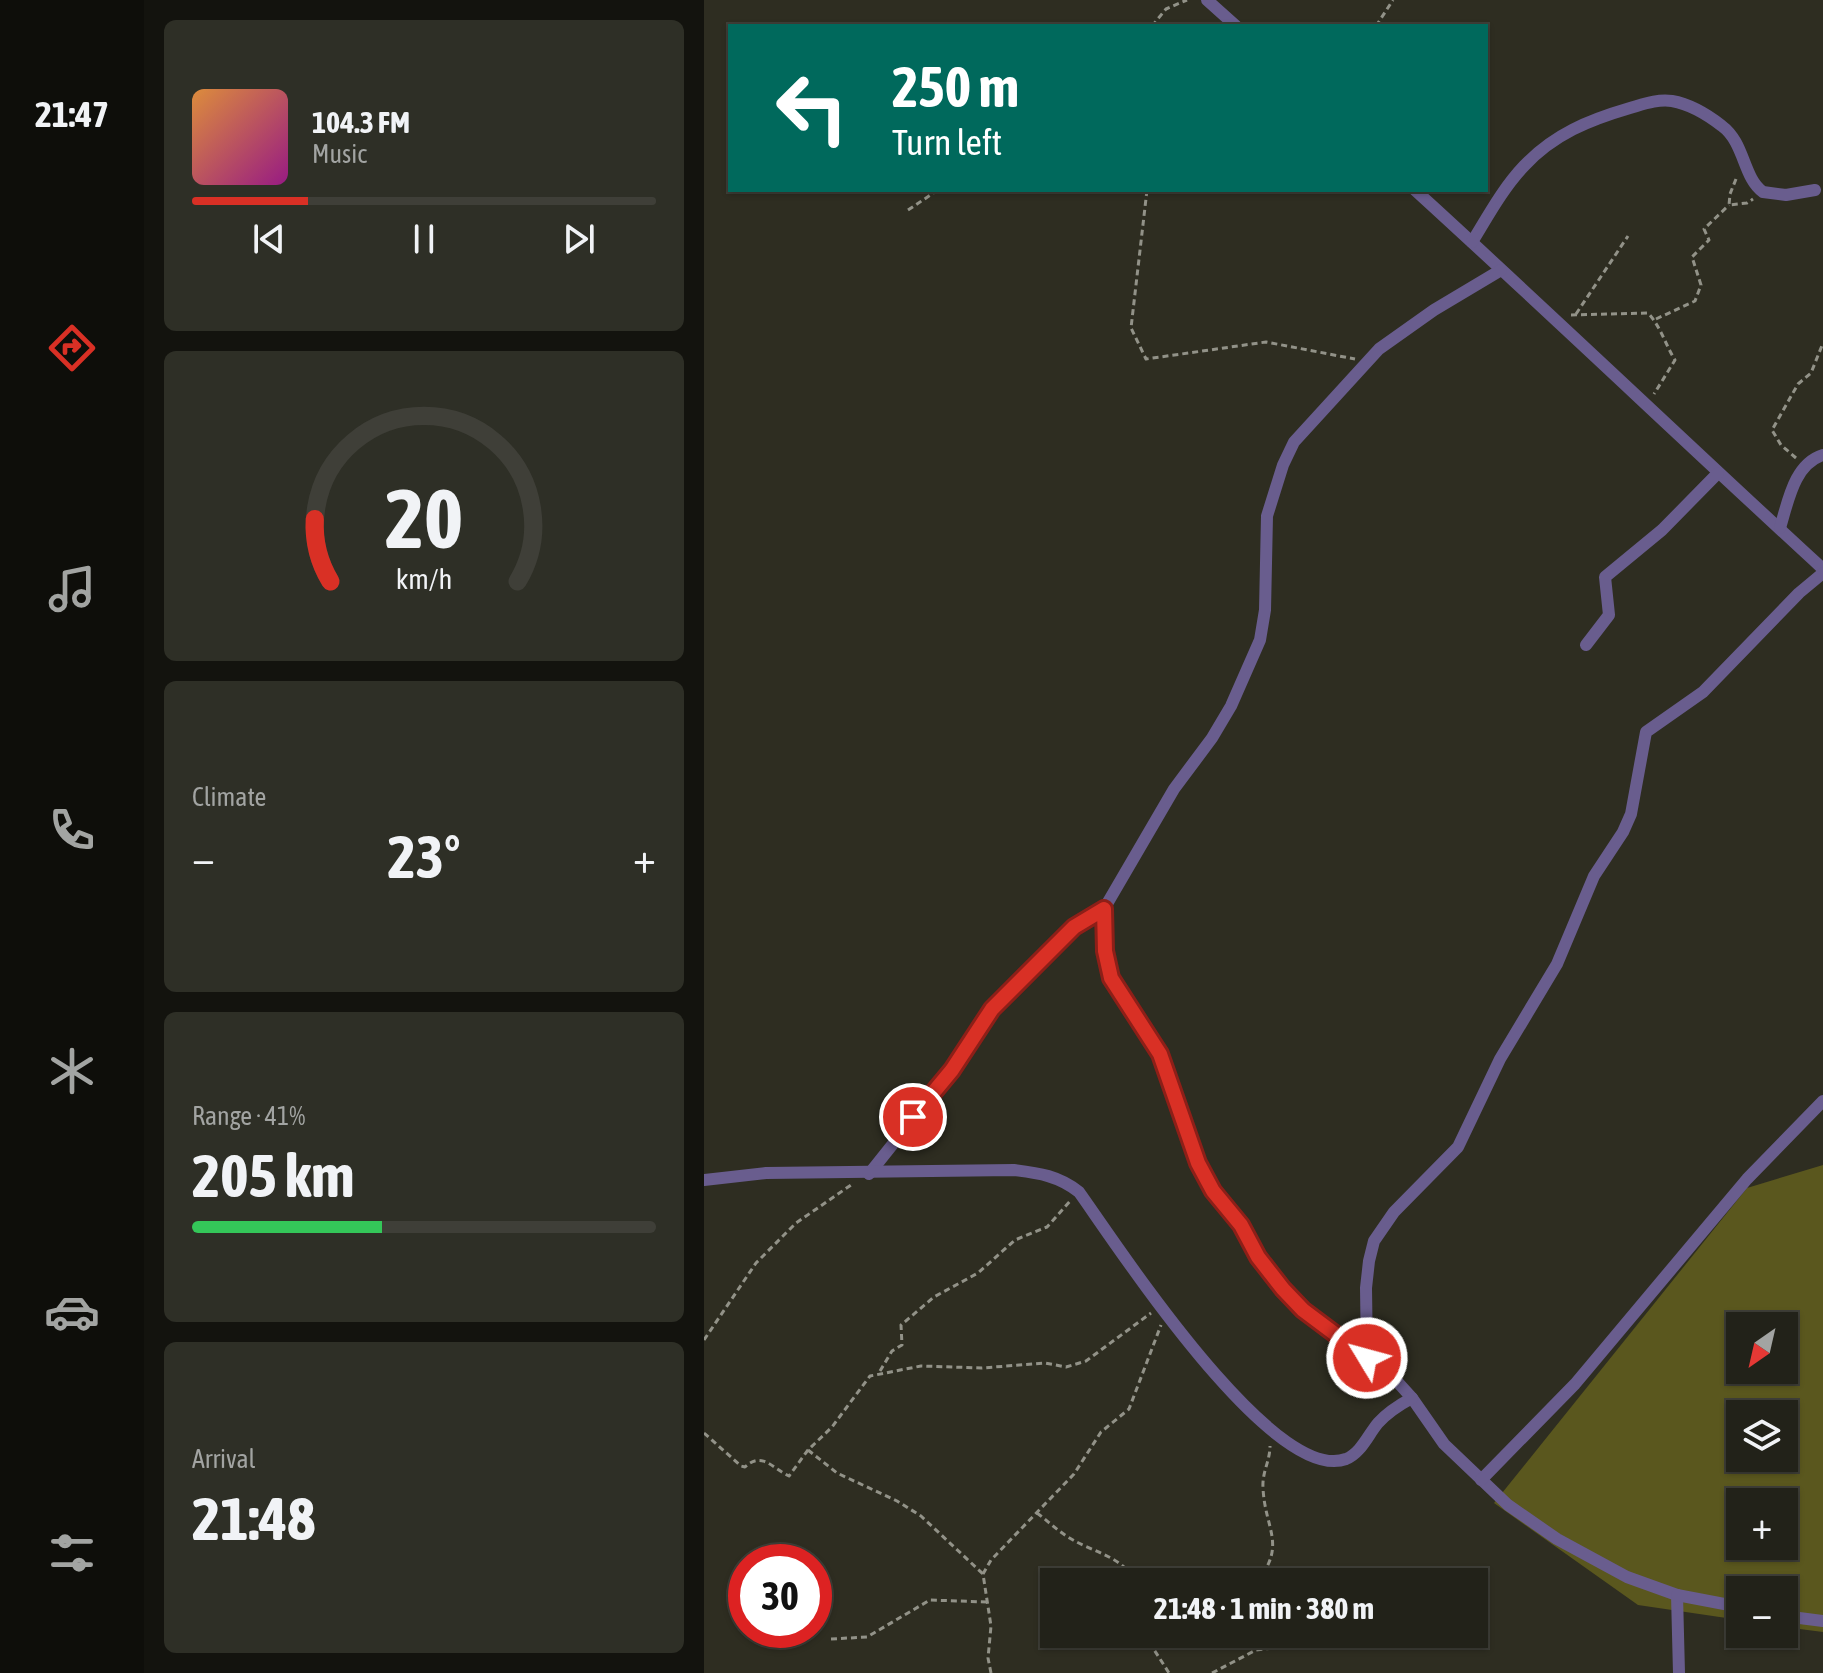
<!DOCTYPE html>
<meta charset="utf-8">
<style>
body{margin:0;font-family:"Asap Condensed",sans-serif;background:#2e2f26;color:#f1f3f6;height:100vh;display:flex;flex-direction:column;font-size:30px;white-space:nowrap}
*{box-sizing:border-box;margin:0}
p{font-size:26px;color:#a2a4a2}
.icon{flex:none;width:44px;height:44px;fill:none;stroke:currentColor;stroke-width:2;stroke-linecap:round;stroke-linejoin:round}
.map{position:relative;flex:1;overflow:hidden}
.details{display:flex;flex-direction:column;gap:20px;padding:20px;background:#13130e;width:560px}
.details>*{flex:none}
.hud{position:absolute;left:24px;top:24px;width:760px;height:168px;border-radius:0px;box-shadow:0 2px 6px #0004,0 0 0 2px #3f3f38;background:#00695c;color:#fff;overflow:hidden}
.needle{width:52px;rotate:214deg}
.controls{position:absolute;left:1022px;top:1312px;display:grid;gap:16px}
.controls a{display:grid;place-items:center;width:72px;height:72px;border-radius:0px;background:#222219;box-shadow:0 2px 6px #0004,0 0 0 2px #3f3f38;font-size:40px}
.speed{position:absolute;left:24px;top:1544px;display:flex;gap:16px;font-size:40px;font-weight:700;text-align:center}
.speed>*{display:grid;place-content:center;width:104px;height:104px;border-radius:50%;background:#222219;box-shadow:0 2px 6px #0004,0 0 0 2px #3f3f38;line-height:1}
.speed .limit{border:12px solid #d22;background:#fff;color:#111}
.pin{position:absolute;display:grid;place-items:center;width:68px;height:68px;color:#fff;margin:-34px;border:4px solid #fff;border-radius:50%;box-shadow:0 2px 8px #0007}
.me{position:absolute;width:88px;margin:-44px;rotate:307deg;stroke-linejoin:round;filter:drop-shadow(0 0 6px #0008)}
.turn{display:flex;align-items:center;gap:28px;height:168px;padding:0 32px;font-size:36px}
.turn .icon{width:104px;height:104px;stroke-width:2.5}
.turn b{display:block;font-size:56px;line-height:68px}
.big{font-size:60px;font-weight:700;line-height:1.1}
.details .card{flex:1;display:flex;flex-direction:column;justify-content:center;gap:12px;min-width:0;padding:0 28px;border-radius:12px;background:#2e2f26}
.details .dial{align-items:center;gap:0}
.dial svg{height:208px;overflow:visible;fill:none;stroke:#3f3f38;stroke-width:7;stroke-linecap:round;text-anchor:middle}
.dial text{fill:#f1f3f6;stroke:none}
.song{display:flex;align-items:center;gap:24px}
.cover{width:96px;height:96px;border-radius:12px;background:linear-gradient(135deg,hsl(30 70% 55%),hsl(310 70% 35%))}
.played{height:8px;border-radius:4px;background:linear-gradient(90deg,#d93025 25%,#3f3f38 25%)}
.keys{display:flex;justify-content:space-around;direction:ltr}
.heat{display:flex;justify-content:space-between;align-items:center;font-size:44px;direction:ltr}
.charge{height:12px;border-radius:6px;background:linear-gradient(90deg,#34c759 41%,#3f3f38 0)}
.trip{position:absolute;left:336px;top:1568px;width:448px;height:80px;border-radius:0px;background:#222219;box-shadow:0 2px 6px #0004,0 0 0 2px #3f3f38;font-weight:700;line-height:80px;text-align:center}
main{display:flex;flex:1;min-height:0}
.menu{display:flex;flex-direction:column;width:144px;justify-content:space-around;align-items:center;background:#0e0e0a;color:#a2a4a2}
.menu .icon{width:56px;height:56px}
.menu .current{color:#d93025}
.menu b{font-size:36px;color:#f1f3f6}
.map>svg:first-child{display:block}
.green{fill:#5a571e;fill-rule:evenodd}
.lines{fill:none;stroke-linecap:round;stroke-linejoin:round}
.path{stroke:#929288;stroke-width:3;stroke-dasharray:6 4;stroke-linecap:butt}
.street{stroke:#695d8e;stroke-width:12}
.route-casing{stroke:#8d1f18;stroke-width:20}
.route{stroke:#d93025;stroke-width:14}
</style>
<main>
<nav class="menu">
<b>21:47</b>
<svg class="icon current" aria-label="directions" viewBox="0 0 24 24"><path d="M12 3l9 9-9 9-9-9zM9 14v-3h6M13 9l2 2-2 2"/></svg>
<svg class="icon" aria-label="music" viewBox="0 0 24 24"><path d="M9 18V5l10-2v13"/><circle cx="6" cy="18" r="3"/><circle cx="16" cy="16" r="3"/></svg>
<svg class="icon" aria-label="phone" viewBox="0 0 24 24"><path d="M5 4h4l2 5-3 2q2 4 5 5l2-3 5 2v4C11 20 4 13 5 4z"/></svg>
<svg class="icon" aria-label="climate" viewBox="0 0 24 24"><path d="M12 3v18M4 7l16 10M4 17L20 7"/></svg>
<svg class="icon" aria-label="car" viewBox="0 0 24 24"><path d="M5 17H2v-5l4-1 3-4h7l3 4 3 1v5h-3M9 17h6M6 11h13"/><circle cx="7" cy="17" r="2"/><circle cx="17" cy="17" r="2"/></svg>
<svg class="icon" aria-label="filters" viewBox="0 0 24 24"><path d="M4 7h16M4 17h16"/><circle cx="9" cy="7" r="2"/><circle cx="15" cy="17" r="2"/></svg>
</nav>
<section class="details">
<div class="card">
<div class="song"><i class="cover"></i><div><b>104.3 FM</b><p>Music</p></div></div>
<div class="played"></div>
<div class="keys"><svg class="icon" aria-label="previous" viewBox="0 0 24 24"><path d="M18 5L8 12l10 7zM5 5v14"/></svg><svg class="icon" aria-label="pause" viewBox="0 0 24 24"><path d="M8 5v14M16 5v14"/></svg><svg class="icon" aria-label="next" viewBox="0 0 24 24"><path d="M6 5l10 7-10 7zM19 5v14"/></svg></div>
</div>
<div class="card dial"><svg viewBox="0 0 100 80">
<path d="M14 69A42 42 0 1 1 86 69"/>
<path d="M14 69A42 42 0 0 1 8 45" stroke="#d93025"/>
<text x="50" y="56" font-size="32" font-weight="700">20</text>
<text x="50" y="72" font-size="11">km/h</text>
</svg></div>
<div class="card"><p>Climate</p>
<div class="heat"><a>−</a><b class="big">23°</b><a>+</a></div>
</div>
<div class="card"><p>Range · 41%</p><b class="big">205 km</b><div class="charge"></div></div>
<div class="card"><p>Arrival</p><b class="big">21:48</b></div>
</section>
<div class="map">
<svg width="1119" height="1673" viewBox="0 0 1119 1673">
<rect width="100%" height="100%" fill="#2e2d21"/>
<path class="green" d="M1119 1165V1632L1080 1627V1590H1036V1620L934 1605 790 1503 1043 1188ZM1036 1326H1080V1370H1036ZM1036 1414H1080V1458H1036ZM1036 1502H1080V1546H1036Z"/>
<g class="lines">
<g class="path">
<polyline points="448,26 462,9 483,0"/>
<polyline points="672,26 689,0"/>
<polyline points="1032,179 1026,194 1025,205 1043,203 1049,199"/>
<polyline points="443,190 427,328 442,359 562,342 651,359"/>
<polyline points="204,210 234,190"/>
<polyline points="872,314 924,236"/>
<path d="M867 315 944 313C957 327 961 344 971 360L950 394"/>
<polyline points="952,319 991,301 997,285 988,257 1005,240 1000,229 1025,205"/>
<polyline points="1092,458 1077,445 1068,430 1094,384 1107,373 1119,343"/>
<polyline points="0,1340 52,1263 92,1223 147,1185"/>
<polyline points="176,1371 188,1351 198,1345 197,1325 230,1297 274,1273 311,1240 343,1227 367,1200"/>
<path d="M0 1433 37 1466 41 1467C58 1451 68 1468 85 1476L104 1450 128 1427 166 1376 217 1366 278 1368 341 1363 362 1367 382 1361 447 1313"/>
<polyline points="104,1450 133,1473 193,1501 217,1516 279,1574"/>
<path d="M333 1513C345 1522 356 1533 369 1540 390 1552 421 1558 431 1582"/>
<path d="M553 1582C583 1544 561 1530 559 1488 558 1472 566 1461 566 1446"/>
<polyline points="440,1634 465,1673"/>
<polyline points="127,1639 163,1637 226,1600 283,1602"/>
<polyline points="446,1643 463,1634"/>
<polyline points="287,1673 284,1658 287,1626 279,1574 287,1560 370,1474 397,1432 425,1409 457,1325"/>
<polyline points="508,1673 552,1650 598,1645 612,1634"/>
</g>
<g class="street">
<polyline points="503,0 532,26"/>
<path d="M711 190C848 315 982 443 1119 569"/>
<path d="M768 242C784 216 799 188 820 166 850 134 885 120 926 108 940 104 953 99 968 101 985 104 1004 115 1018 126 1041 143 1039 178 1059 192L1082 195 1111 190"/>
<path d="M1076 528C1084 502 1090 464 1119 455"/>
<polyline points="882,645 905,615 901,577 958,530 1014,473"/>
<polyline points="400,909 401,951 407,978 456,1054 494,1163 509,1191 537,1225 554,1257 579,1289 599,1310 689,1377 708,1398 740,1444 804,1505 853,1539 923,1577 973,1595 975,1673"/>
<polyline points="165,1174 248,1070 288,1009 370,927 400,909 470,789 508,738 527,706 556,640 561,610 563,516 579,465 590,442 675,349 730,310 797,270"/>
<path d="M0 1180 62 1173 310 1170C335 1173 355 1176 375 1192 413 1245 569 1486 642 1459 657 1453 664 1435 674 1423 684 1412 695 1405 708 1398"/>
<polyline points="663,1358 662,1288 665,1261 670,1241 690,1212 754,1147 796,1059 853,964 890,876 919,832 927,814 942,732 999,692 1095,593 1119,573"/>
<polyline points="777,1480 871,1384 1043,1179 1119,1101"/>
<polyline points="973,1595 1036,1607"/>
<polyline points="1080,1616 1119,1621"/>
</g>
</g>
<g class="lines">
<defs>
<polyline id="route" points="209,1117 248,1070 288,1009 370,927 400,909 401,951 407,978 456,1054 494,1163 509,1191 537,1225 554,1257 579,1289 599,1310 663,1358"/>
</defs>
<use href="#route" class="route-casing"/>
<use href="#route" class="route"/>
</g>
</svg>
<div class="controls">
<a><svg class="needle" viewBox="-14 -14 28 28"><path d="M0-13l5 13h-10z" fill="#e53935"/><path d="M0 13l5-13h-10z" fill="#a2a4a2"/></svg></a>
<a><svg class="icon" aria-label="layers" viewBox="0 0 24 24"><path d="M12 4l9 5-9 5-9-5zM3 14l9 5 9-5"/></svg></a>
<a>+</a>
<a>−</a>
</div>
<div class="speed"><div class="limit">30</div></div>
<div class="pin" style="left:209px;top:1117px;background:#d93025"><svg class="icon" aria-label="arrive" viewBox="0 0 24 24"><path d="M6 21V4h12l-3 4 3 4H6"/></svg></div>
<svg class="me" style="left:663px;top:1358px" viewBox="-20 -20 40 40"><circle r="17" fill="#d93025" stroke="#fff" stroke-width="3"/><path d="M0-11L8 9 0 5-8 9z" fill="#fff"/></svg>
<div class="trip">21:48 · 1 min · 380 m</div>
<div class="hud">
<div class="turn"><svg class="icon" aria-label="left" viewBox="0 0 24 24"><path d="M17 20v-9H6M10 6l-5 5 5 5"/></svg><div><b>250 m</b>Turn left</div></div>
</div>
</div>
</main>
